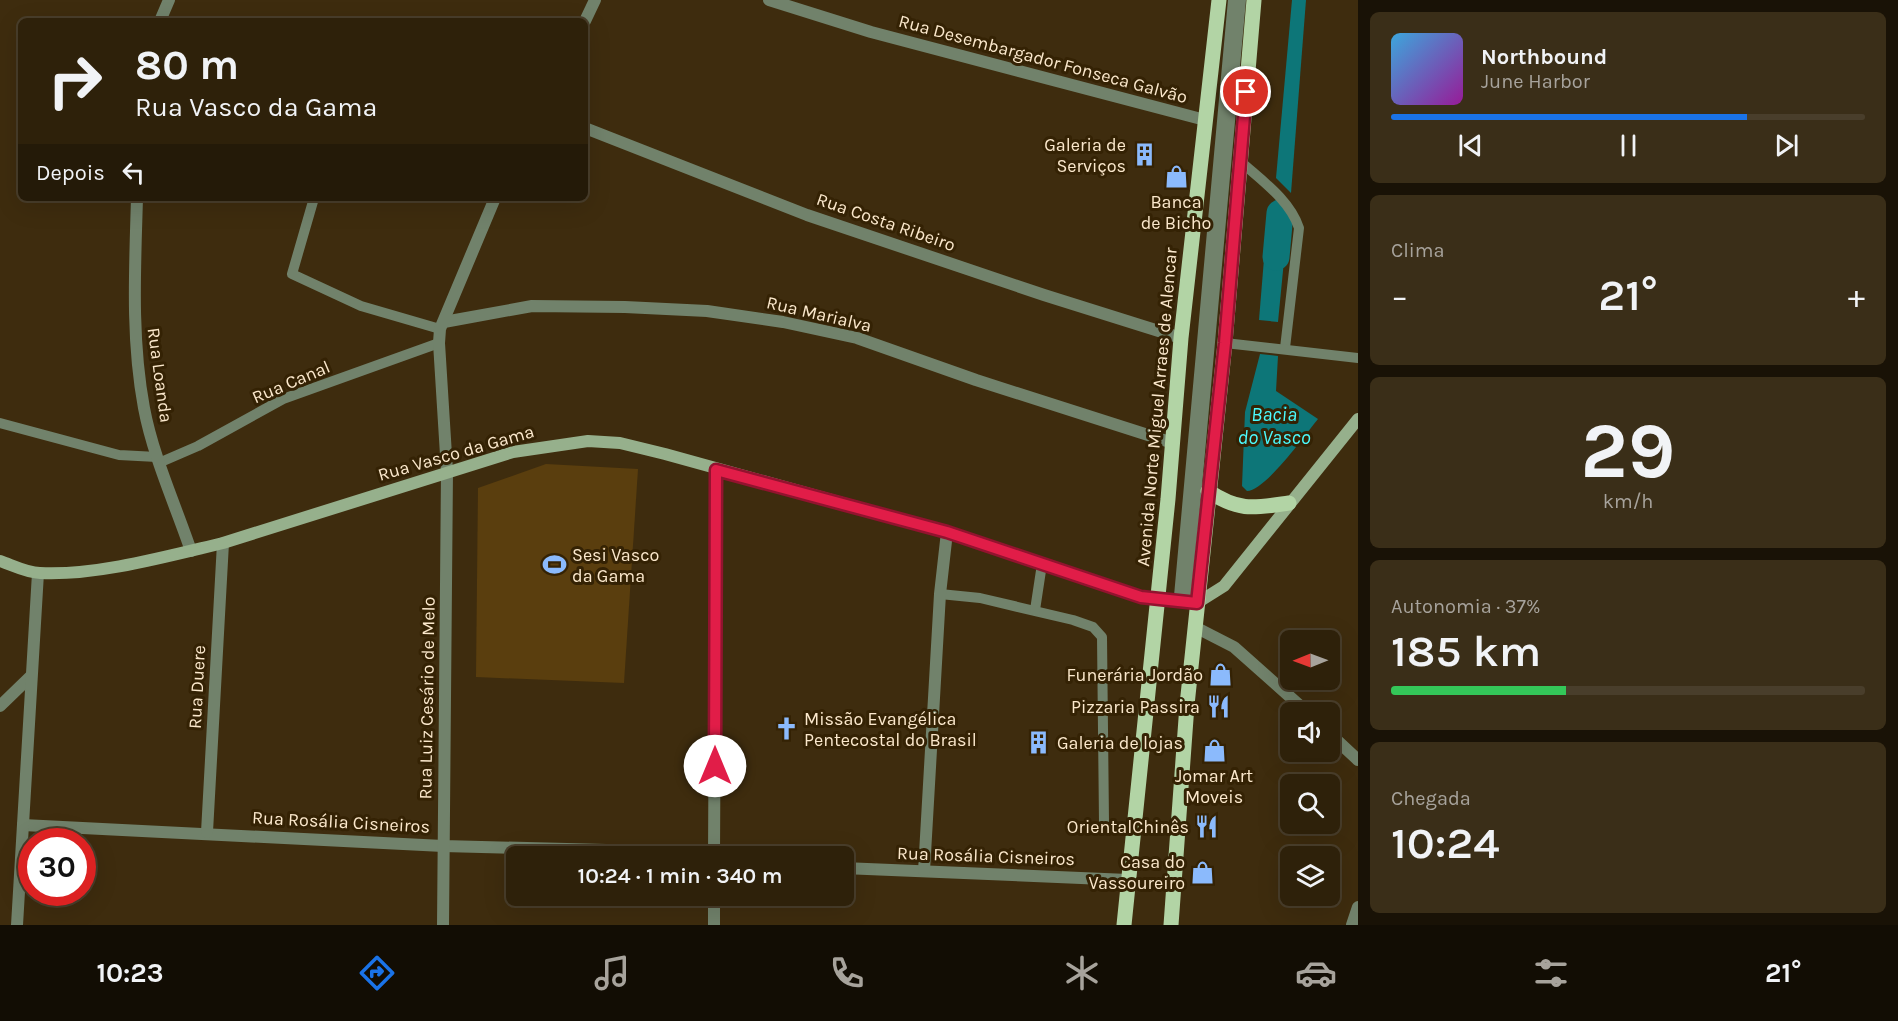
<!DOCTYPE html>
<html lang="pt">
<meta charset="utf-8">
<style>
body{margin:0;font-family:Karla,sans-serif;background:#3a2e18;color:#f1f3f6;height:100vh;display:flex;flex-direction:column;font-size:22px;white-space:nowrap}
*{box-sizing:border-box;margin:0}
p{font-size:20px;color:#a7a39c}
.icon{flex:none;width:33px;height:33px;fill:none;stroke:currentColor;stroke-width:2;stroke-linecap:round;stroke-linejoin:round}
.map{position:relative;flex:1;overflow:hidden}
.details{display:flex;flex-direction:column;gap:12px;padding:12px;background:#191206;width:540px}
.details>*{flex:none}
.guide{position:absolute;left:18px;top:18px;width:570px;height:183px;border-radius:9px;box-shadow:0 6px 24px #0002,0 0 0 2px #493e2b;background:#2e210a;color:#f1f3f6;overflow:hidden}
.needle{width:39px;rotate:269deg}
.fabs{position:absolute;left:1280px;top:630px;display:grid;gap:12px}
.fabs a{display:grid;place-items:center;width:60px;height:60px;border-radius:9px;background:#2e210a;box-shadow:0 6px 24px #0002,0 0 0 2px #493e2b;font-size:30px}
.speed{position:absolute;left:18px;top:828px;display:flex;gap:12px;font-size:30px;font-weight:700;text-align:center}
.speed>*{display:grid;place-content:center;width:78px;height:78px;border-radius:50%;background:#2e210a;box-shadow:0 6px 24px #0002,0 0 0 2px #493e2b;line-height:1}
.speed .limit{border:9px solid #d22;background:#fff;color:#111}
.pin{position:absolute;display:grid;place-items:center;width:51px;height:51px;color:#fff;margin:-26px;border:3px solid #fff;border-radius:50%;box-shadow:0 2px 6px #0007}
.me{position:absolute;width:66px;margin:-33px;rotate:0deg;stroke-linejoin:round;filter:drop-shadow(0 0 4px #0008)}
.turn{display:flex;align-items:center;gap:21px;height:126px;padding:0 18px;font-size:27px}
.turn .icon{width:78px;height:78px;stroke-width:2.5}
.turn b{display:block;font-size:42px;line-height:51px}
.then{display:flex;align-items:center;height:57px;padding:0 18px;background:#0003;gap:12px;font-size:22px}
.big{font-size:45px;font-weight:600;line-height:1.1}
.details .card{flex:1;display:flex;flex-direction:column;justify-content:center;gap:9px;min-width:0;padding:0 21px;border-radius:9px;background:#3a2e18}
.details .dial{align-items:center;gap:0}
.dial b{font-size:78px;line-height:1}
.song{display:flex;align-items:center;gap:18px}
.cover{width:72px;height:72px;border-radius:9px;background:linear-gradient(135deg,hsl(200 70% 55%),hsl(300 70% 35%))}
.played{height:6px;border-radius:3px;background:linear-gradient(90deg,#1a73e8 75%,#493e2b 75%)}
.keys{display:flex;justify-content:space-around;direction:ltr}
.heat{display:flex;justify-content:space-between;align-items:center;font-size:33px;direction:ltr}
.charge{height:9px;border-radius:4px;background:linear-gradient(90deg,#34c759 37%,#493e2b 0)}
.trip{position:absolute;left:506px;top:846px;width:348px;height:60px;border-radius:9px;background:#2e210a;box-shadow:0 6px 24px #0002,0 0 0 2px #493e2b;font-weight:600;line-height:60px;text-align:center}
.tab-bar{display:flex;height:96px;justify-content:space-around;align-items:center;background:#120d04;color:#a7a39c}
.tab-bar .icon{width:42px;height:42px}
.tab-bar .active{color:#1a73e8}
.tab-bar b{font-size:27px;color:#f1f3f6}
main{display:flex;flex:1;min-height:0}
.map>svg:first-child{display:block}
.green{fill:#5a3e0e}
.water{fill:#0d7678}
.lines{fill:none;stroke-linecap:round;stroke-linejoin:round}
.canal{stroke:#0d7678;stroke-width:27}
.lane{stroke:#71826b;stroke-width:10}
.street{stroke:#71826b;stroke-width:12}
.secondary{stroke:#96b08c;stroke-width:12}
.primary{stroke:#b2d4a5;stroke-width:15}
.route-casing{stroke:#92132f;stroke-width:15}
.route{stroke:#e11d48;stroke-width:10}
.labels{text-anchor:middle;stroke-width:6;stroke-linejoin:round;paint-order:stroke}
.street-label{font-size:18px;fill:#fbe8cc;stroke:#342204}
.poi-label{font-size:18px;fill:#fbe8cc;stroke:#342204;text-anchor:end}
.water-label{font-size:20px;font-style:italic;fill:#4bfafd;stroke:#342204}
</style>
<main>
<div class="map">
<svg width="1358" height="925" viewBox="0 0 1358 925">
<rect width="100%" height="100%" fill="#3e2c0e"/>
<polygon class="green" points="546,464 638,469 624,683 476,677 478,488"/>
<g class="water">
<polygon points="1292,0 1306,0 1291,193 1276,178"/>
<polygon points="1268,210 1287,230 1278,322 1259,320"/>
<path d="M1260 354 1278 356 1276 391 1318 419C1305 435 1266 490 1247 491L1242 486 1245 412Z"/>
</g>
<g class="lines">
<polyline class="canal" points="1276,257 1280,213"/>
<g class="lane">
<path d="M1240 161C1261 180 1290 200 1299 228L1285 348"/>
<polyline points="314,198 292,274 361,306 440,329"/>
<polyline points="1225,343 1358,358"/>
<polyline points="0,423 119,455 157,457"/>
<polyline points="161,462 198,446 283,399 439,343"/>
<polyline points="940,594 980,598 1073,620 1093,627 1102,637 1104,822"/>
<polyline points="1035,610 1042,564"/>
</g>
<g class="street">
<polyline points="769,0 871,32 1205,120"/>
<polyline points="1234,0 1180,596 1186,596 1240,0"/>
<polyline points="160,21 169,0"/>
<polyline points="585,21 595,0"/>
<polyline points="585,128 807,215 1044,295 1181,338"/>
<path d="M137 198C135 268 131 338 144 408 153 456 175 504 191 551"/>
<polyline points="444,322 532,306 625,307 707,311 783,322 857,338 976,380 1173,443"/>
<polyline points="1195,627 1234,647 1307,712"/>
<polyline points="0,706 31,676"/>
<polyline points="1329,733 1358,760"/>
<polyline points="23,825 443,846 606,850 657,856"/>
<polyline points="207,832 223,543"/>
<polyline points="714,856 716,470"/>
<polyline points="843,868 1128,880"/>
<polyline points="924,871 940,594 947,532"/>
<polyline points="17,925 38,573"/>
<polyline points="443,925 447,471 439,343 440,329 495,198"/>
<polyline points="714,925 714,896"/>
<polyline points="1352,925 1358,907"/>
</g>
<path class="secondary" d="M0 561C12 565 27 573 40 573 96 576 168 556 223 543L513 452 588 441 620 443 665 454 947 532 1141 597 1197 603 1224 586 1358 419"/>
<g class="primary">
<path d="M1208 491C1240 512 1254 508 1289 503"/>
<polyline points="1124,925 1168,499 1181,338 1219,0"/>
<polyline points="1171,925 1187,705 1225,343 1254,0"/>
</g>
</g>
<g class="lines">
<defs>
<polyline id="route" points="715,766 716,470 947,532 1141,597 1197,603 1225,343 1246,92"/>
</defs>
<use href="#route" class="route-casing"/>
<use href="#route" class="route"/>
</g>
<defs>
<symbol id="building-bare" viewBox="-9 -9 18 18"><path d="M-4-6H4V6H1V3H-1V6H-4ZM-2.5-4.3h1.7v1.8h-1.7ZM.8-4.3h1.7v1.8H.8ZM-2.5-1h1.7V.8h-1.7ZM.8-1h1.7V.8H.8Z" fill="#8bbafc" stroke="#342204" stroke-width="2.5" paint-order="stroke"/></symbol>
<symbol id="shop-bare" viewBox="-9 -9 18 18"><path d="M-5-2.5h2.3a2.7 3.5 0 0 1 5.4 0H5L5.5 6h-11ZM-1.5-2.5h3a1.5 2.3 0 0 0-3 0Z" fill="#8bbafc" stroke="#342204" stroke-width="2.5" paint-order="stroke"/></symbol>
<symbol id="stadium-bare" viewBox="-9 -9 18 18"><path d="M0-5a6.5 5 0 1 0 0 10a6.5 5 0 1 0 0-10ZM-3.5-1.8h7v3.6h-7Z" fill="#8bbafc" stroke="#342204" stroke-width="2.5" paint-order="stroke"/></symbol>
<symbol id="restaurant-bare" viewBox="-9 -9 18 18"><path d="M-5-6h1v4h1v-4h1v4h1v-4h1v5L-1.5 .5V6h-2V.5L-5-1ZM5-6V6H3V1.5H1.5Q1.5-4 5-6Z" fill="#8bbafc" stroke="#342204" stroke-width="2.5" paint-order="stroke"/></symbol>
<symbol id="church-bare" viewBox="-9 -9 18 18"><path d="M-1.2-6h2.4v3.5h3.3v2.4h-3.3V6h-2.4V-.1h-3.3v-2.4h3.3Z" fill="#8bbafc" stroke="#342204" stroke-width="2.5" paint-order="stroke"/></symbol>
</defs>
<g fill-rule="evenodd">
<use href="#building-bare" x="1128" y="138" width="33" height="33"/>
<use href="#shop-bare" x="1160" y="160" width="33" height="33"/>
<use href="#stadium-bare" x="538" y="548" width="33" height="33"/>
<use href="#shop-bare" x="1204" y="658" width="33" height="33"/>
<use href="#restaurant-bare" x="1202" y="690" width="33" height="33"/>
<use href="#church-bare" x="770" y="712" width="33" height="33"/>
<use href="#building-bare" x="1022" y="726" width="33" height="33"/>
<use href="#shop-bare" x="1198" y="734" width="33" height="33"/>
<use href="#restaurant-bare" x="1190" y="810" width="33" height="33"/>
<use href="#shop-bare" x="1186" y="856" width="33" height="33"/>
</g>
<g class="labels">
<g class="street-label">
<text transform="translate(1043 59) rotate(15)" y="6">Rua Desembargador Fonseca Galvão</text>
<text transform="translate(886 222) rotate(19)" y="6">Rua Costa Ribeiro</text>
<text transform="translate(819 314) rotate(13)" y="6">Rua Marialva</text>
<text transform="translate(160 375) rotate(82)" y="6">Rua Loanda</text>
<text transform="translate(291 382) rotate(-23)" y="6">Rua Canal</text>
<text transform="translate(1157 407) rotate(-85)" y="6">Avenida Norte Miguel Arraes de Alencar</text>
<text transform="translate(456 453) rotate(-16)" y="6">Rua Vasco da Gama</text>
<text transform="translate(197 687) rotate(-87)" y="6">Rua Duere</text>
<text transform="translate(427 698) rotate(-89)" y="6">Rua Luiz Cesário de Melo</text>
<text transform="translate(341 822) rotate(3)" y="6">Rua Rosália Cisneiros</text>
<text transform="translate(986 856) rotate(2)" y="6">Rua Rosália Cisneiros</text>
</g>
<g class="poi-label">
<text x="1126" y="151">Galeria de<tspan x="1126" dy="21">Serviços</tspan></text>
<text x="1176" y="208" text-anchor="middle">Banca<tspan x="1176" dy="21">de Bicho</tspan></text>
<text x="572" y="561" text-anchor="start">Sesi Vasco<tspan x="572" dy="21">da Gama</tspan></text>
<text x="1203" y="681">Funerária Jordão</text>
<text x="1200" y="713">Pizzaria Passira</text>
<text x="804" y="725" text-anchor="start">Missão Evangélica<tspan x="804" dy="21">Pentecostal do Brasil</tspan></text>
<text x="1057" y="749" text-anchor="start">Galeria de lojas</text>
<text x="1214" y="782" text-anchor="middle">Jomar Art<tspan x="1214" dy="21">Moveis</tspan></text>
<text x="1189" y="833">OrientalChinês</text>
<text x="1185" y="868">Casa do<tspan x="1185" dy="21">Vassoureiro</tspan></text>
</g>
<g class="water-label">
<text x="1274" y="421">Bacia<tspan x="1274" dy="23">do Vasco</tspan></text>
</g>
</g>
</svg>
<div class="fabs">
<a><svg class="needle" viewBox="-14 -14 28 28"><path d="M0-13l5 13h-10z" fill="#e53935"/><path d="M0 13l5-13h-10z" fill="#a7a39c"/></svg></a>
<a><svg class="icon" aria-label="sound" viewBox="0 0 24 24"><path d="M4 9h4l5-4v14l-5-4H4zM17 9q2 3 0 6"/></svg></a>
<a><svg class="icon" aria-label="search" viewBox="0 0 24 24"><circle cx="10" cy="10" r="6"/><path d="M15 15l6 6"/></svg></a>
<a><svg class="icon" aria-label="layers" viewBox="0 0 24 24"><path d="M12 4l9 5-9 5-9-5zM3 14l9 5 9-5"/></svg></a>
</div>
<div class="speed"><div class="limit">30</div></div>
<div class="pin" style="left:1246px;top:92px;background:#d93025"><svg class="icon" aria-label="arrive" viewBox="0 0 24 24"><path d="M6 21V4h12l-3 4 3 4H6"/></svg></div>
<svg class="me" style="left:715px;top:766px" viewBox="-20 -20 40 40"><circle r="19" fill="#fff"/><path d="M0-13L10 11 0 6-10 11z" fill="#e11d48"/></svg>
<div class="trip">10:24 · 1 min · 340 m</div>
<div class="guide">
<div class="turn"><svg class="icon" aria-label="right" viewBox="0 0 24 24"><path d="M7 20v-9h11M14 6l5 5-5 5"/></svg><div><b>80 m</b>Rua Vasco da Gama</div></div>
<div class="then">Depois<svg class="icon" aria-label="left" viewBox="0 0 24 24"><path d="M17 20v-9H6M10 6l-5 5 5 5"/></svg></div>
</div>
</div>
<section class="details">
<div class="card">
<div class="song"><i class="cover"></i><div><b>Northbound</b><p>June Harbor</p></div></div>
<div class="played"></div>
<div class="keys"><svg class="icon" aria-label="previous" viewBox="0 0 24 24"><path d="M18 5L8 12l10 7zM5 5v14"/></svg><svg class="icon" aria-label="pause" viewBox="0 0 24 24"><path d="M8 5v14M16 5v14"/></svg><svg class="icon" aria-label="next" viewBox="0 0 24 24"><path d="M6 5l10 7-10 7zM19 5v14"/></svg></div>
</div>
<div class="card"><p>Clima</p>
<div class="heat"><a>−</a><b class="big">21°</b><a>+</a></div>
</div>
<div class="card dial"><b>29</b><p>km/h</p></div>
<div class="card"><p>Autonomia · 37%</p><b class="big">185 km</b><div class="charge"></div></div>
<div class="card"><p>Chegada</p><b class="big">10:24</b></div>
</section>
</main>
<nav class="tab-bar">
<b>10:23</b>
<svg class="icon active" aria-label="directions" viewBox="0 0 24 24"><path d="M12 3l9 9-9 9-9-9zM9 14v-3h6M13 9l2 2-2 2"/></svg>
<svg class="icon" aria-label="music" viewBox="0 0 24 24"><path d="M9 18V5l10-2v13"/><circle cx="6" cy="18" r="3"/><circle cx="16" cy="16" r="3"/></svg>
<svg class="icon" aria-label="phone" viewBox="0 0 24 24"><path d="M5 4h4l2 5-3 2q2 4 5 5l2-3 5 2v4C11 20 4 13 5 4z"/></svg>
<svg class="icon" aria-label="climate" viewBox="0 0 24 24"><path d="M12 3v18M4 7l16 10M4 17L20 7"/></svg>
<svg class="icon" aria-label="car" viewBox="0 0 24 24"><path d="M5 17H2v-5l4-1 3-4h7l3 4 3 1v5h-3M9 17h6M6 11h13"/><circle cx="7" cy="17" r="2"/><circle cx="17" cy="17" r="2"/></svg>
<svg class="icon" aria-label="filters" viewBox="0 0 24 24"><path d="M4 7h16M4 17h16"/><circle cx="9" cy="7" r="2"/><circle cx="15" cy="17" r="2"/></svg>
<b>21°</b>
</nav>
